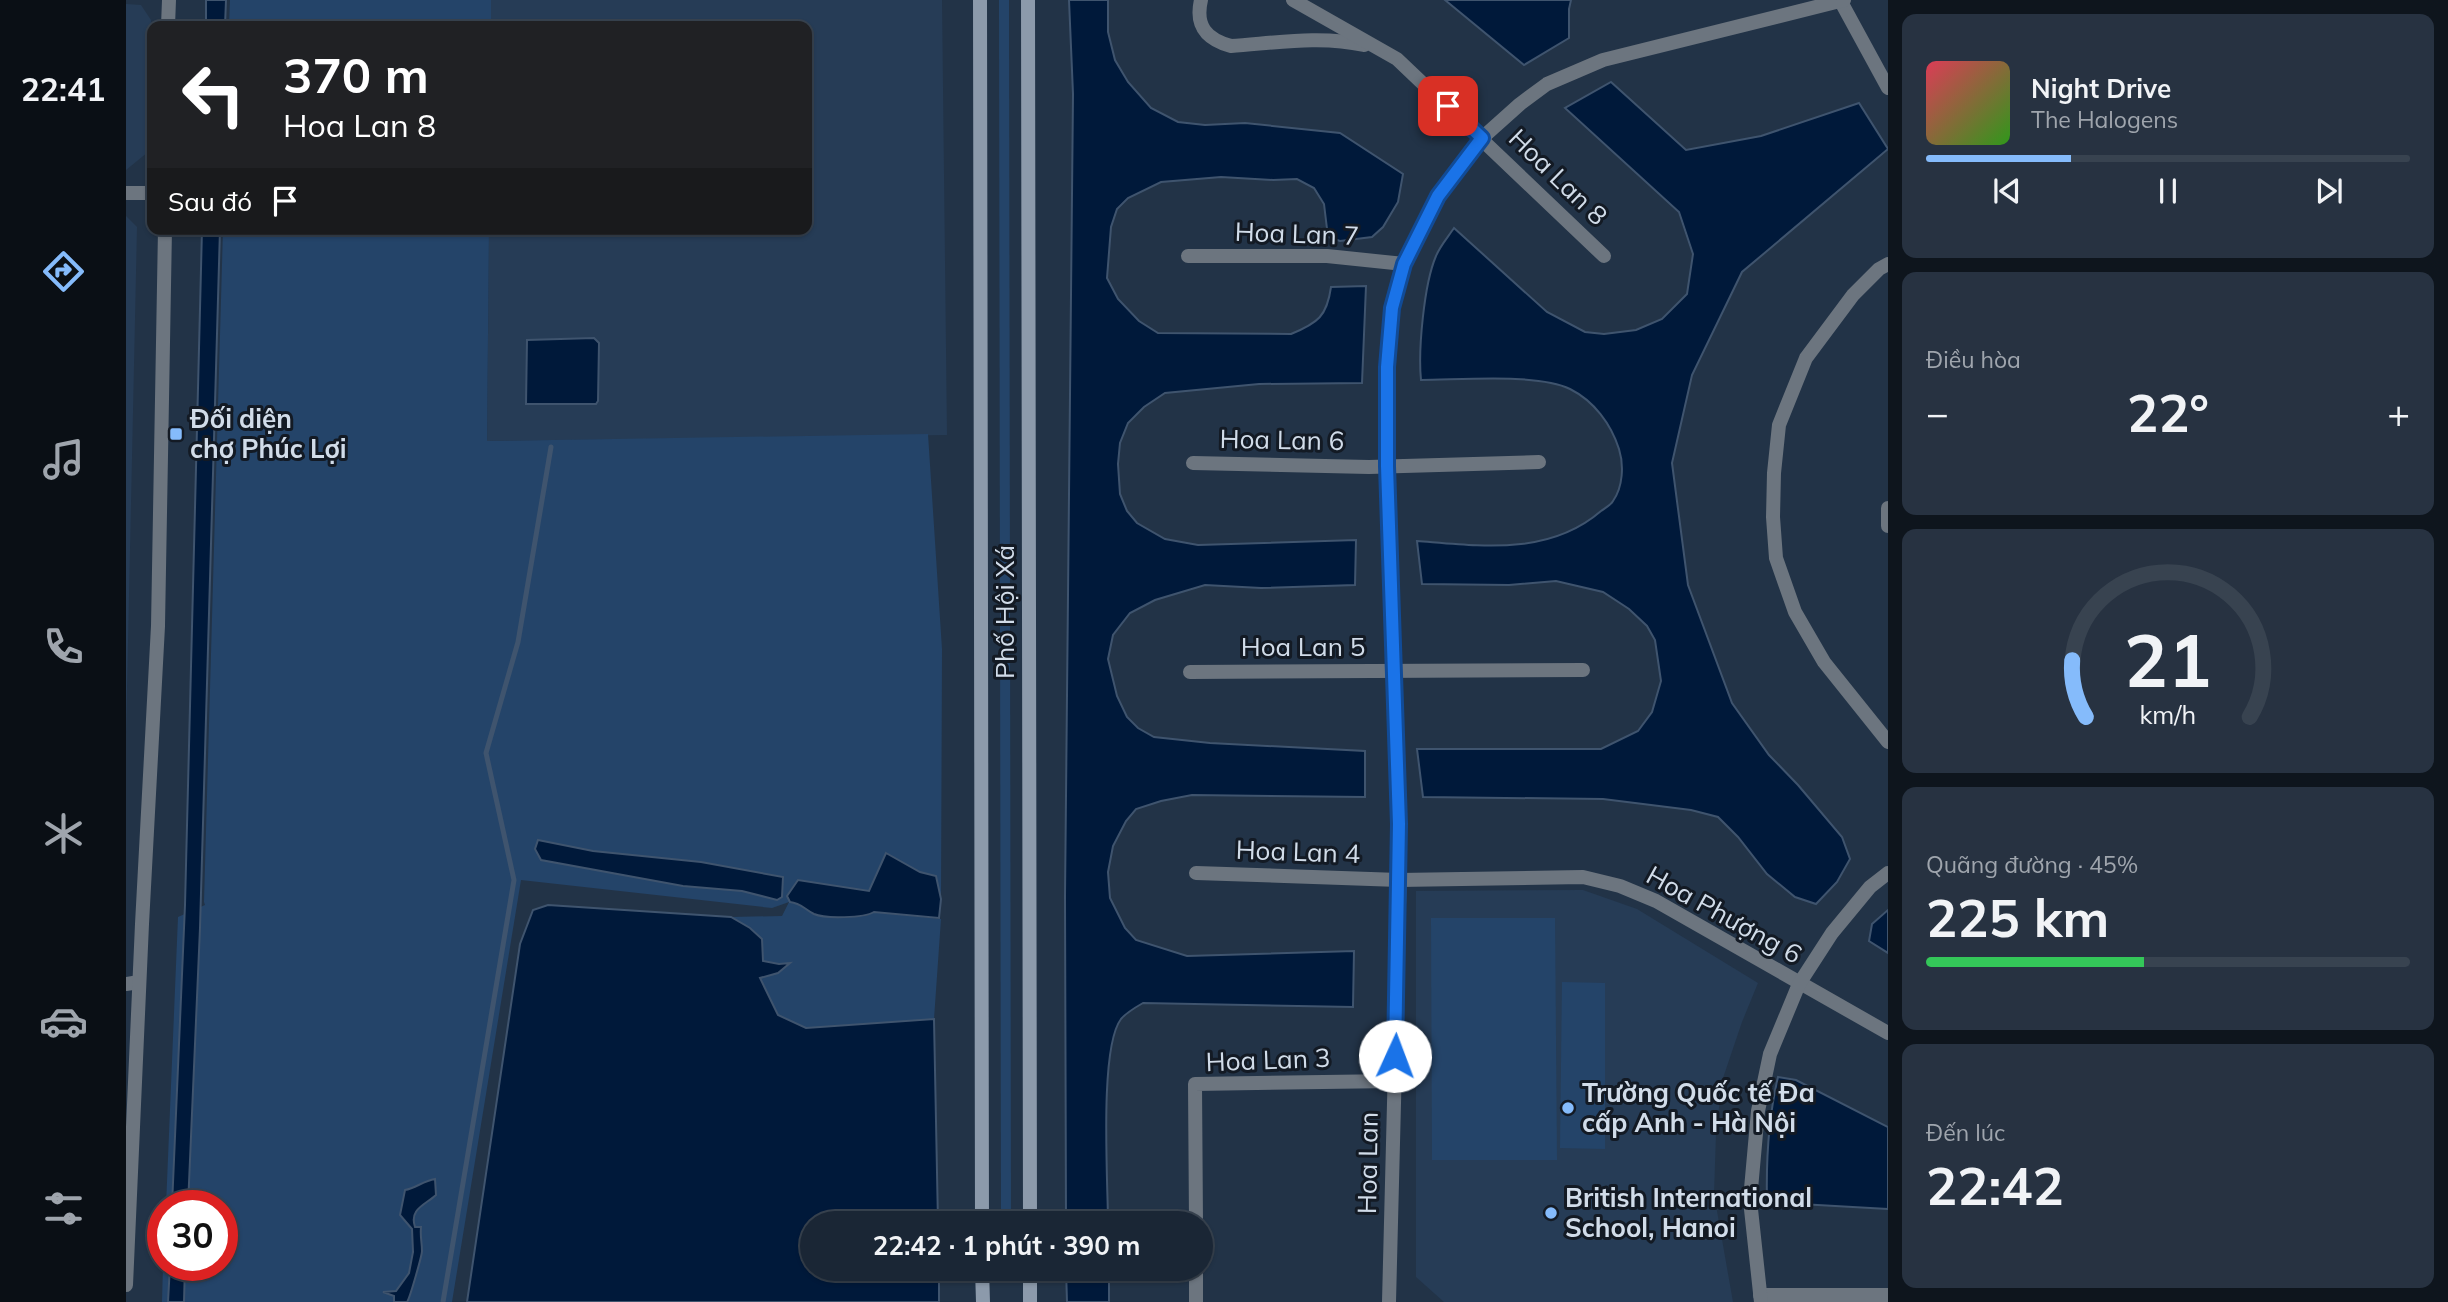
<!DOCTYPE html>
<html lang="vi">
<meta charset="utf-8">
<style>
body{margin:0;font-family:Mulish,sans-serif;background:#273241;color:#f1f3f6;height:100vh;display:flex;flex-direction:column;font-size:26px;white-space:nowrap}
*{box-sizing:border-box;margin:0}
p{font-size:23px;color:#9fa5ad}
.icon{flex:none;width:38px;height:38px;fill:none;stroke:currentColor;stroke-width:2;stroke-linecap:round;stroke-linejoin:round}
.map{position:relative;flex:1;overflow:hidden}
.panel{display:flex;flex-direction:column;gap:14px;padding:14px;background:#0e151d;width:560px}
.panel>*{flex:none}
.guide{position:absolute;left:21px;top:21px;width:665px;height:214px;border-radius:14px;box-shadow:0 2px 5px #0004,0 0 0 2px #384350;background:#202124;color:#fff;overflow:hidden}
.speed{position:absolute;left:21px;top:1190px;display:flex;gap:14px;font-size:35px;font-weight:700;text-align:center}
.speed>*{display:grid;place-content:center;width:91px;height:91px;border-radius:50%;background:#1a2635;box-shadow:0 2px 5px #0004,0 0 0 2px #384350;line-height:1}
.speed .limit{border:10px solid #d22;background:#fff;color:#111}
.pin{position:absolute;display:grid;place-items:center;width:60px;height:60px;color:#fff;margin:-30px;border-radius:14px;box-shadow:0 4px 10px #0006}
.me{position:absolute;width:77px;margin:-38px;rotate:2deg;stroke-linejoin:round;filter:drop-shadow(0 0 5px #0008)}
.turn{display:flex;align-items:center;gap:24px;height:147px;padding:0 21px;font-size:32px}
.turn .icon{width:91px;height:91px;stroke-width:2.5}
.turn b{display:block;font-size:49px;line-height:60px}
.then{display:flex;align-items:center;height:66px;padding:0 21px;background:#0003;gap:14px;font-size:26px}
.big{font-size:52px;font-weight:700;line-height:1.1}
.panel .card{flex:1;display:flex;flex-direction:column;justify-content:center;gap:10px;min-width:0;padding:0 24px;border-radius:14px;background:#273241}
.panel .dial{align-items:center;gap:0}
.dial svg{height:182px;overflow:visible;fill:none;stroke:#384350;stroke-width:7;stroke-linecap:round;text-anchor:middle}
.dial text{fill:#f1f3f6;stroke:none}
.song{display:flex;align-items:center;gap:21px}
.cover{width:84px;height:84px;border-radius:10px;background:linear-gradient(135deg,hsl(350 70% 55%),hsl(110 70% 35%))}
.played{height:7px;border-radius:4px;background:linear-gradient(90deg,#85bbfb 30%,#384350 30%)}
.keys{display:flex;justify-content:space-around;direction:ltr}
.heat{display:flex;justify-content:space-between;align-items:center;font-size:38px;direction:ltr}
.charge{height:10px;border-radius:5px;background:linear-gradient(90deg,#34c759 45%,#384350 0)}
.trip{position:absolute;left:674px;top:1211px;width:413px;height:70px;border-radius:35px;background:#1a2635;box-shadow:0 2px 5px #0004,0 0 0 2px #384350;font-weight:700;line-height:70px;text-align:center}
main{display:flex;flex:1;min-height:0}
.tab-bar{display:flex;flex-direction:column;width:126px;justify-content:space-around;align-items:center;background:#0a0f15;color:#9fa5ad}
.tab-bar .icon{width:49px;height:49px}
.tab-bar .selected{color:#85bbfb}
.tab-bar b{font-size:32px;color:#f1f3f6}
.map>svg:first-child{display:block}
.built{fill:#263c56}
.green{fill:#244469}
.water{fill:#00193a;stroke:#3f546e;stroke-width:2}
.lines{fill:none;stroke-linecap:round;stroke-linejoin:round}
.stream{stroke:#3f546e;stroke-width:5}
.minor{stroke:#6c757f;stroke-width:14}
.tertiary{stroke:#6c757f;stroke-width:14}
.secondary{stroke:#8c9aab;stroke-width:14}
.route-casing{stroke:#114b97;stroke-width:18}
.route{stroke:#1a73e8;stroke-width:12}
.poi-dot{fill:#85bbfb;stroke:#131a24;stroke-width:2.5}
.labels{text-anchor:middle;stroke-width:6;stroke-linejoin:round;paint-order:stroke}
.street-label{font-size:26px;fill:#d1dce9;stroke:#131a24}
.poi-label{font-size:26px;font-weight:bold;fill:#d1dce9;stroke:#131a24;text-anchor:start}
</style>
<main>
<nav class="tab-bar">
<b>22:41</b>
<svg class="icon selected" aria-label="directions" viewBox="0 0 24 24"><path d="M12 3l9 9-9 9-9-9zM9 14v-3h6M13 9l2 2-2 2"/></svg>
<svg class="icon" aria-label="music" viewBox="0 0 24 24"><path d="M9 18V5l10-2v13"/><circle cx="6" cy="18" r="3"/><circle cx="16" cy="16" r="3"/></svg>
<svg class="icon" aria-label="phone" viewBox="0 0 24 24"><path d="M5 4h4l2 5-3 2q2 4 5 5l2-3 5 2v4C11 20 4 13 5 4z"/></svg>
<svg class="icon" aria-label="climate" viewBox="0 0 24 24"><path d="M12 3v18M4 7l16 10M4 17L20 7"/></svg>
<svg class="icon" aria-label="car" viewBox="0 0 24 24"><path d="M5 17H2v-5l4-1 3-4h7l3 4 3 1v5h-3M9 17h6M6 11h13"/><circle cx="7" cy="17" r="2"/><circle cx="17" cy="17" r="2"/></svg>
<svg class="icon" aria-label="filters" viewBox="0 0 24 24"><path d="M4 7h16M4 17h16"/><circle cx="9" cy="7" r="2"/><circle cx="15" cy="17" r="2"/></svg>
</nav>
<div class="map">
<svg width="1762" height="1302" viewBox="0 0 1762 1302">
<rect width="100%" height="100%" fill="#223347"/>
<g class="built">
<polygon points="365,0 816,0 821,435 361,441 363,229 681,229 681,26 365,26"/>
<polygon points="0,4 15,5 25,20 22,152 0,170"/>
<polygon points="0,216 11,227 0,735"/>
<polygon points="1457,890 1511,909 1632,983 1616,1022 1596,1081 1590,1134 1588,1194 1607,1302 1318,1302 1290,1277 1290,891"/>
</g>
<g class="green">
<polygon points="104,0 365,0 365,26 103,26"/>
<polygon points="873,0 883,0 885,1223 875,1223"/>
<polygon points="97,229 363,229 361,441 802,434 816,649 815,899 810,876 794,872 760,853 743,891 673,903 689,914 740,916 748,912 815,919 808,1019 680,1028 652,1015 634,977 652,973 653,964 636,961 624,928 605,917 656,916 663,902 646,908 395,880 326,1302 36,1302 37,1265 96,1265 96,1206 40,1206 52,917 79,905 78,902"/>
<polygon points="1305,918 1429,918 1431,1160 1306,1160"/>
<polygon points="1436,982 1479,983 1479,1149 1434,1148"/>
</g>
<g class="water">
<polygon points="80,0 100,0 99,26 80,26"/>
<path d="M943 0H982V32L989 60 1002 82 1025 108 1052 122 1079 125 1119 123 1214 133 1277 174 1272 202 1257 227 1246 237 1214 241 1202 237 1198 204 1188 188 1171 179 1147 180 1095 177 1035 182 1002 198 991 209 985 227 981 278 992 299 1013 321 1032 333 1165 334C1192 323 1201 316 1205 287L1240 286 1236 383 1133 384 1039 393 1018 407 1002 423 994 443 992 464 994 494 1001 511 1011 523 1039 539 1072 545 1230 540 1229 585 1135 588 1079 585 1029 600 1004 613 987 635 982 659 991 696 1001 717 1012 728 1028 737 1084 743 1239 751V797L1066 795 1035 801 1010 809 1000 821 987 846 982 872 984 898 999 928 1010 940 1061 956 1228 951 1227 1007 1017 1003C1010 1007 1000 1013 995 1019 973 1048 982 1182 982 1223H940L939 896 947 94Z"/>
<polygon points="1319,0 1445,0 1443,9 1443,38 1398,65"/>
<path d="M1485 82 1560 150 1635 136 1733 103 1762 149 1616 272 1566 375 1546 463 1562 585 1606 703 1643 755 1672 785 1716 837 1724 859 1711 882 1690 904 1669 897 1641 874 1612 837 1592 817 1565 810 1477 799 1297 797 1291 749H1475L1512 731 1526 712 1535 681 1529 640 1521 626 1503 609 1477 592 1430 581 1383 585 1296 584 1291 541C1355 546 1423 556 1475 511 1479 508 1485 505 1487 501 1497 487 1498 465 1493 449 1485 424 1468 401 1444 389 1411 373 1334 380 1295 380 1292 350 1298 284 1310 256 1314 246 1322 237 1328 228L1421 312 1459 332 1478 334 1510 330 1536 319 1561 294 1567 254 1553 212 1439 108Z"/>
<polygon points="76,229 94,229 74,928 62,1206 46,1206 59,905"/>
<polygon points="468,338 473,343 472,401 470,404 400,404 401,340"/>
<polygon points="412,840 467,851 575,862 657,877 656,897 651,900 616,891 557,886 415,860 409,849"/>
<path d="M760 853 794 872 810 876 815 899 813 918 748 912C738 918 699 919 688 914 678 909 675 903 664 902L661 896 672 880 743 891Z"/>
<polygon points="422,905 605,917 624,928 636,939 637,961 653,964 664,963 652,973 634,978 652,1015 680,1028 808,1019 812,1223 686,1223 686,1269 813,1269 813,1302 341,1302 394,944 407,910"/>
<polygon points="1762,910 1762,953 1743,941 1746,924"/>
<path d="M1652 1077 1670 1080 1762 1127V1209L1641 1202C1640 1159 1642 1119 1652 1077Z"/>
<path d="M309 1179 310 1195C299 1205 283 1209 289 1227H295C294 1237 296 1242 296 1251 296 1255 284 1298 281 1302H268V1296L257 1292 270 1291 283 1273 287 1252 286 1229 274 1215 279 1190C290 1188 297 1181 309 1179Z"/>
<polygon points="44,1265 59,1265 58,1302 42,1302"/>
<polygon points="940,1269 983,1269 983,1302 941,1302"/>
</g>
<g class="lines">
<polyline class="stream" points="317,1302 388,880 360,753 392,642 425,447"/>
<g class="minor">
<path d="M1075 0C1069 26 1080 39 1105 46 1149 43 1195 35 1238 45"/>
<polyline points="1167,0 1271,59 1478,256"/>
<polyline points="1714,0 1762,88"/>
<polyline points="0,193 26,193"/>
<polyline points="1062,256 1201,256 1278,264"/>
<polyline points="1762,264 1753,269 1727,295 1680,358 1653,425 1648,473 1647,517 1650,558 1669,612 1698,662 1762,742"/>
<polyline points="1067,463 1243,467 1413,462"/>
<polyline points="1762,508 1762,526"/>
<polyline points="1064,672 1457,670"/>
<polyline points="1070,873 1273,880 1457,877 1494,886 1530,901 1762,1033"/>
<polyline points="0,984 13,982"/>
<polyline points="1070,1223 1069,1084 1268,1081"/>
<polyline points="1070,1269 1070,1302"/>
<polyline points="1634,1295 1762,1295"/>
<polyline points="1263,1302 1274,865 1261,466 1260,367 1266,308 1278,264 1312,196 1356,138 1394,104 1421,84 1477,60 1718,0"/>
<polyline points="1635,1302 1624,1200 1632,1111 1644,1054 1673,984 1706,933 1744,887 1762,873"/>
</g>
<g class="tertiary">
<polyline points="42,26 43,0"/>
<polyline points="0,1285 16,924 32,626 39,229"/>
</g>
<g class="secondary">
<polyline points="854,0 856,1223"/>
<polyline points="902,0 904,1223"/>
<polyline points="856,1269 857,1302"/>
<polyline points="904,1269 904,1302"/>
</g>
</g>
<g class="lines">
<defs>
<polyline id="route" points="1269,1056 1273,824 1261,466 1261,367 1266,308 1278,264 1312,196 1356,138 1322,106"/>
</defs>
<use href="#route" class="route-casing"/>
<use href="#route" class="route"/>
</g>
<g class="poi-dot">
<rect x="43" y="427" width="14" height="14" rx="3.5"/>
<circle cx="1442" cy="1108" r="7"/>
<circle cx="1425" cy="1213" r="7"/>
</g>
<g class="labels">
<g class="street-label">
<text transform="translate(1432 177) rotate(44)" y="9">Hoa Lan 8</text>
<text transform="translate(1171 234) rotate(2)" y="9">Hoa Lan 7</text>
<text transform="translate(1156 440) rotate(1)" y="9">Hoa Lan 6</text>
<text transform="translate(879 612) rotate(-90)" y="9">Phố Hội Xá</text>
<text x="1177" y="656">Hoa Lan 5</text>
<text transform="translate(1172 852) rotate(2)" y="9">Hoa Lan 4</text>
<text transform="translate(1598 915) rotate(29)" y="9">Hoa Phượng 6</text>
<text transform="translate(1142 1060) rotate(-2)" y="9">Hoa Lan 3</text>
<text transform="translate(1242 1163) rotate(-89)" y="9">Hoa Lan</text>
</g>
<g class="poi-label">
<text x="64" y="428">Đối diện<tspan x="64" dy="30">chợ Phúc Lợi</tspan></text>
<text x="1456" y="1102">Trường Quốc tế Đa<tspan x="1456" dy="30">cấp Anh - Hà Nội</tspan></text>
<text x="1439" y="1207">British International<tspan x="1439" dy="30">School, Hanoi</tspan></text>
</g>
</g>
</svg>
<div class="speed"><div class="limit">30</div></div>
<div class="pin" style="left:1322px;top:106px;background:#d93025"><svg class="icon" aria-label="arrive" viewBox="0 0 24 24"><path d="M6 21V4h12l-3 4 3 4H6"/></svg></div>
<svg class="me" style="left:1269px;top:1056px" viewBox="-20 -20 40 40"><circle r="19" fill="#fff"/><path d="M0-13L10 11 0 6-10 11z" fill="#1a73e8"/></svg>
<div class="trip">22:42 · 1 phút · 390 m</div>
<div class="guide">
<div class="turn"><svg class="icon" aria-label="left" viewBox="0 0 24 24"><path d="M17 20v-9H6M10 6l-5 5 5 5"/></svg><div><b>370 m</b>Hoa Lan 8</div></div>
<div class="then">Sau đó<svg class="icon" aria-label="arrive" viewBox="0 0 24 24"><path d="M6 21V4h12l-3 4 3 4H6"/></svg></div>
</div>
</div>
<section class="panel">
<div class="card">
<div class="song"><i class="cover"></i><div><b>Night Drive</b><p>The Halogens</p></div></div>
<div class="played"></div>
<div class="keys"><svg class="icon" aria-label="previous" viewBox="0 0 24 24"><path d="M18 5L8 12l10 7zM5 5v14"/></svg><svg class="icon" aria-label="pause" viewBox="0 0 24 24"><path d="M8 5v14M16 5v14"/></svg><svg class="icon" aria-label="next" viewBox="0 0 24 24"><path d="M6 5l10 7-10 7zM19 5v14"/></svg></div>
</div>
<div class="card"><p>Điều hòa</p>
<div class="heat"><a>−</a><b class="big">22°</b><a>+</a></div>
</div>
<div class="card dial"><svg viewBox="0 0 100 80">
<path d="M14 69A42 42 0 1 1 86 69"/>
<path d="M14 69A42 42 0 0 1 8 44" stroke="#85bbfb"/>
<text x="50" y="56" font-size="32" font-weight="700">21</text>
<text x="50" y="72" font-size="11">km/h</text>
</svg></div>
<div class="card"><p>Quãng đường · 45%</p><b class="big">225 km</b><div class="charge"></div></div>
<div class="card"><p>Đến lúc</p><b class="big">22:42</b></div>
</section>
</main>
